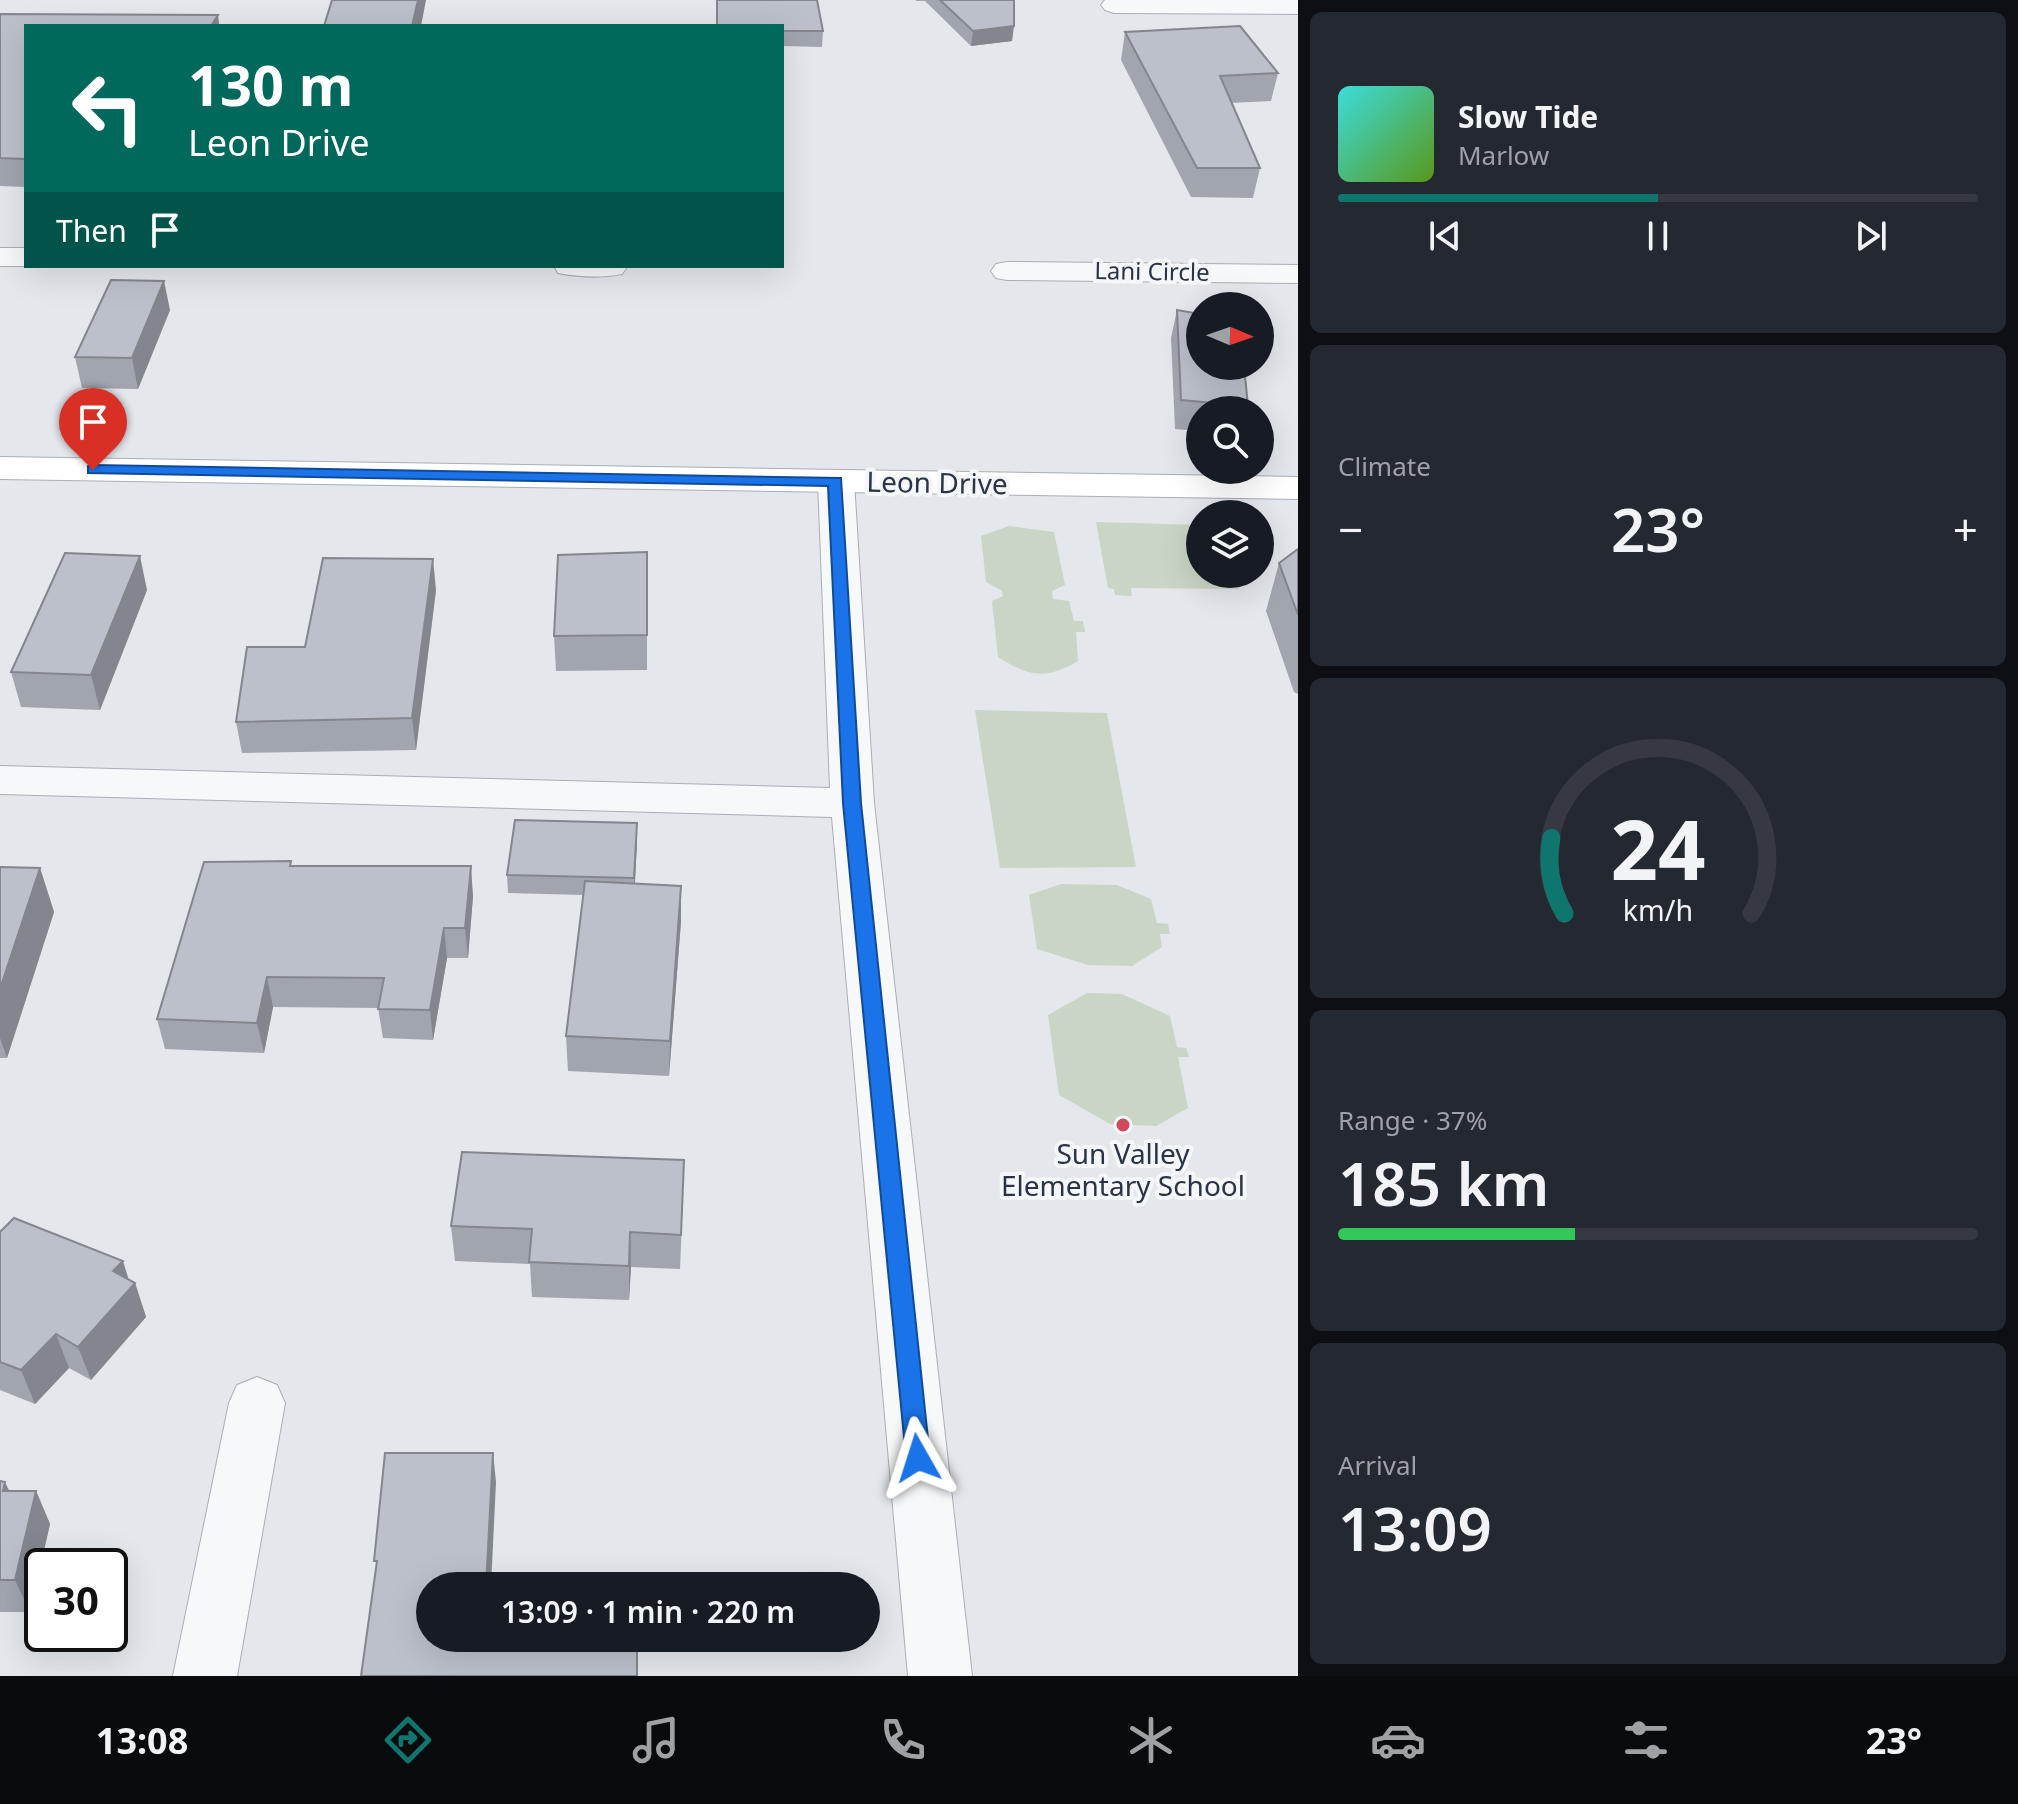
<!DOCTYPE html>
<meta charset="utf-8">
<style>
body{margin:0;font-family:"Noto Sans",sans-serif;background:#242831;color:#f1f3f6;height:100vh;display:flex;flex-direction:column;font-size:30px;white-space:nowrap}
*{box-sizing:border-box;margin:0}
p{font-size:26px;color:#9ea1a6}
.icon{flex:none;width:44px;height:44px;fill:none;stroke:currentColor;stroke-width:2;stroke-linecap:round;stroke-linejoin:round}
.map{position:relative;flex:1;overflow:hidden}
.panel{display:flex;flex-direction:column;gap:12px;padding:12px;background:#0d0f14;width:720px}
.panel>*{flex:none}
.guide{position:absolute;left:24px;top:24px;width:760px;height:244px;border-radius:0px;box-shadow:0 8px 32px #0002;background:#00695c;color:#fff;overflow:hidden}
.needle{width:52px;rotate:92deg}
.fabs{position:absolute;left:1186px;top:292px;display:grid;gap:16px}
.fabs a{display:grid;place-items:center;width:88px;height:88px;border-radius:50%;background:#171b24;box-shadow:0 8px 32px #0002;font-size:40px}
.speed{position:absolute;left:24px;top:1548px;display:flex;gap:16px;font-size:40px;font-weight:700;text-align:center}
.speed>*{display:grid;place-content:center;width:104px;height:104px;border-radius:50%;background:#171b24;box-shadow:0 8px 32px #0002;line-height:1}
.speed .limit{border:4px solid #111;border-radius:12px;background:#fff;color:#111}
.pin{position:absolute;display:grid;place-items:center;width:68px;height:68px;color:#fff;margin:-82px -34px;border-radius:50% 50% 50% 0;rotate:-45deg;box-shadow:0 0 8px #0007}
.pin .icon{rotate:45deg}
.me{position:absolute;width:88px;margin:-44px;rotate:354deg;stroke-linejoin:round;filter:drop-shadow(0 0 6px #0008)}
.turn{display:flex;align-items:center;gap:28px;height:168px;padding:0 32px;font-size:36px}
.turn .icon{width:104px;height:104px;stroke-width:2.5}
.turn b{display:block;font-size:56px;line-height:68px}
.then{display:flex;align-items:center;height:76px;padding:0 32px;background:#0003;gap:16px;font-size:30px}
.big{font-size:60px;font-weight:600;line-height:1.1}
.panel .card{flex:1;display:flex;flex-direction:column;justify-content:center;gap:12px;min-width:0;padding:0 28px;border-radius:12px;background:#242831}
.panel .dial{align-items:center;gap:0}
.dial svg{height:208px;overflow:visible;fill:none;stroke:#363941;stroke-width:7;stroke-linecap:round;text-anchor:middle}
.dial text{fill:#f1f3f6;stroke:none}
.song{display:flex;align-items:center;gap:24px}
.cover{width:96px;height:96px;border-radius:12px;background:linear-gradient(135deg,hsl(180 70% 55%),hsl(90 70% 35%))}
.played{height:8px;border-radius:4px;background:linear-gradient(90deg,#0f766e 50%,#363941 50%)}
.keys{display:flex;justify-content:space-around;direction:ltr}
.heat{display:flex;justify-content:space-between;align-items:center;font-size:44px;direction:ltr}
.charge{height:12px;border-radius:6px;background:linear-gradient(90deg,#34c759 37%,#363941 0)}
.trip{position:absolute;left:416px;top:1572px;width:464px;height:80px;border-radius:40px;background:#171b24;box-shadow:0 8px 32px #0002;font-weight:600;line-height:80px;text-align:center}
.tab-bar{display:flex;height:128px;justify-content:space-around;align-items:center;background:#090b0e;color:#9ea1a6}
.tab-bar .icon{width:56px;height:56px}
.tab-bar .selected{color:#0f766e}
.tab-bar b{font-size:36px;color:#f1f3f6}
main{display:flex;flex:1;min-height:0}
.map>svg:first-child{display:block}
.green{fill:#c9d6c5}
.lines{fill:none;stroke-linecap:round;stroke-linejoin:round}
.street-casing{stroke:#a9aeb7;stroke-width:2}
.secondary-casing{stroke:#a9aeb7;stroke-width:2}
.street{fill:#f7f8fa;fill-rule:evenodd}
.secondary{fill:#fff;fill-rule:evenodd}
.wall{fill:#a1a5ae}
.shaded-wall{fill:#83868d}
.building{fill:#bbc0ca;stroke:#83868d;stroke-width:2}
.route{fill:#1a73e8;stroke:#114b97;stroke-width:2}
.poi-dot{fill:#d1495b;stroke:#f4f6f9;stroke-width:3}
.labels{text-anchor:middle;stroke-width:8;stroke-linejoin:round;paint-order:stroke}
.far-street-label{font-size:24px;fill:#2b3445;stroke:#f4f6f9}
.street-label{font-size:28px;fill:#2b3445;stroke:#f4f6f9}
.poi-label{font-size:28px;fill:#2b3445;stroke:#f4f6f9}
</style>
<main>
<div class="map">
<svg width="1298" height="1676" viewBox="0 0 1298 1676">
<rect width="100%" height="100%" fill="#e4e7ec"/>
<g class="green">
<polygon points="1096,522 1200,525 1200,574 1235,574 1239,589 1131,588 1132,596 1115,595 1114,589 1108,588"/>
<path d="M1009 526 1054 532 1065 585 1052 591 1053 599 1069 601 1074 621H1083L1085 632H1076L1078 661C1046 680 1029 677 998 657L992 601 1003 596 1002 591 986 582 981 536Z"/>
<polygon points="975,710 1107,713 1136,867 1000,868"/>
<polygon points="1061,884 1117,885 1151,899 1157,923 1168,924 1170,934 1160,934 1162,947 1132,966 1088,965 1037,949 1029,895"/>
<polygon points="1087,993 1122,994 1170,1016 1177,1047 1186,1048 1189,1057 1178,1057 1188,1108 1156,1126 1110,1124 1059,1095 1048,1015"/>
</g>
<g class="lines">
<defs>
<g id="street">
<polygon points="1105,0 1298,0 1298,14 1114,13 1105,10 1101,5"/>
<polygon points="0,248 26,248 27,266 0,266"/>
<polygon points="1007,262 1298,265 1298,283 1007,280 996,278 991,271 996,264"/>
<path d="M554 266H626L627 267 622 274C602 278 578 277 558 273Z"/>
<polygon points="836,470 849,473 854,481 874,803 972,1676 908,1676 832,817 0,794 0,766 830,788 818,481 823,473"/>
<polygon points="257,1377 277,1385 285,1403 237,1676 173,1676 229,1403 237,1385"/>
</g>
<polygon id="secondary" points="0,457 1298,477 1298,499 0,479"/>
</defs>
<use href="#street" class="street-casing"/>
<use href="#secondary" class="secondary-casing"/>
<use href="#street" class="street"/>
<use href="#secondary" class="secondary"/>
</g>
<g class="wall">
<polygon points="916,0 1014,0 1012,41 971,46 925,1 916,1"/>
<polygon points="0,14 218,15 219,26 26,26 26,187 0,186"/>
<polygon points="782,26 823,31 822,47 782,46"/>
<polygon points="1125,32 1278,73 1271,101 1231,103 1260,168 1253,198 1191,197 1121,60"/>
<polygon points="170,310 138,389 82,388 75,357"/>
<polygon points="1177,310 1248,406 1247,410 1200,410 1200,431 1175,429 1171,338"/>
<polygon points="1298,549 1298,694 1294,692 1266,611 1279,563"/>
<polygon points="647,552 647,670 556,671 554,636"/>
<polygon points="147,590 100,710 21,707 11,672"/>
<polygon points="436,590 416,750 242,753 236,722 305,647"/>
<polygon points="637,841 635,883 681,886 681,921 669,1076 568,1071 566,1036 584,895 508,893 507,875"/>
<polygon points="292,866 473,896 468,958 447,958 433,1040 383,1038 378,1008 273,1007 264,1053 165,1049 157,1019"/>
<polygon points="0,867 40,868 54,912 7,1058 0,1058"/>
<polygon points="683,1195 680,1269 631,1267 629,1300 532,1297 530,1264 455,1261 451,1226"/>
<polygon points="0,1232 128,1279 135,1283 146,1317 91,1380 69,1368 35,1404 0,1390"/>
<polygon points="0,1481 10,1491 36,1491 50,1524 30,1612 0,1612"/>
</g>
<g class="shaded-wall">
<polygon points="418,0 426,0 421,26 412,26"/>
<polygon points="218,15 219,26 211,26"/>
<polygon points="1014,26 1012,41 971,46 973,31"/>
<polygon points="164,281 170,310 138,389 132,358"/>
<polygon points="140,556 147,590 100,710 91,675"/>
<polygon points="433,559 436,590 416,750 412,718"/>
<polygon points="637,823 637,841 634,897 634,878"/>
<polygon points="471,866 473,896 468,958 465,928"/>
<polygon points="40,868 54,912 7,1058 0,1038 0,989"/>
<polygon points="681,886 681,921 669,1076 670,1041"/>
<polygon points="444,928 447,958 433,1040 430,1010"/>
<polygon points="267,977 273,1007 264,1053 257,1023"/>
<polygon points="630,1232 631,1267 629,1300 629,1266"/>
<polygon points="123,1261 131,1287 135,1283 146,1317 91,1380 78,1347 113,1271"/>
<polygon points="56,1334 69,1368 35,1404 21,1370"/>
<polygon points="493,1453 496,1482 491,1586 486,1586"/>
<polygon points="5,1482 20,1514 3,1491"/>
<polygon points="36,1491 50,1524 30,1612 15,1580"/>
</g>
<g class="building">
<polygon points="332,0 418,0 412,26 324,26"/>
<polygon points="717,0 817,0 823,31 782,31 782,26 717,26"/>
<polygon points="940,0 1014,0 1014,26 973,31"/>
<polygon points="0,14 218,15 211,26 26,26 26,157 25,159 0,158"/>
<polygon points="1240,26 1278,73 1220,76 1260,168 1197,168 1125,32"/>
<polygon points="111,280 164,281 132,358 75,357"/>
<polygon points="1177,310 1200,314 1200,366 1244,366 1248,406 1181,400"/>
<polygon points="1298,549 1298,615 1279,563"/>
<polygon points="647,552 647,635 554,636 558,555"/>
<polygon points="65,553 140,556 91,675 11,672"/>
<polygon points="323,558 433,559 412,718 236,722 247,647 305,647"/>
<polygon points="515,820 637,823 634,878 507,875"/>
<polygon points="291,861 290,866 471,866 465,928 444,928 430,1010 378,1009 384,978 267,977 257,1023 157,1019 204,862"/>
<polygon points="0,867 40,868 0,989"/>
<polygon points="585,881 681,886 670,1041 566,1036"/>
<polygon points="462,1152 684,1160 681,1235 630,1232 629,1266 529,1262 532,1229 451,1226"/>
<polygon points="14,1218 123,1261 113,1271 135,1283 78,1347 56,1334 21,1370 0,1362 0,1232"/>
<polygon points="385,1453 493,1453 486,1586 430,1586 430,1638 637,1638 637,1676 361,1676 377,1561 374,1561"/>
<polygon points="0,1481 5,1482 3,1491 36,1491 15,1580 0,1580"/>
</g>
<polygon class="route" points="93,465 841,478 861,803 930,1458 926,1465 918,1469 909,1465 906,1458 843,803 828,486 88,473 88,466"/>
<circle class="poi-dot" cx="1123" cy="1125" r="8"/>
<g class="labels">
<g class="far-street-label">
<text transform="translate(1152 272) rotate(1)" y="8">Lani Circle</text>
</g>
<g class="street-label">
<text transform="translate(937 483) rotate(1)" y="10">Leon Drive</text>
</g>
<g class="poi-label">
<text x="1123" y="1164">Sun Valley<tspan x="1123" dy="32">Elementary School</tspan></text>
</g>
</g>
</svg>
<div class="fabs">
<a><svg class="needle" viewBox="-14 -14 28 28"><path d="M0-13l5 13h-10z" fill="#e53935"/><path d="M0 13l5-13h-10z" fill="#9ea1a6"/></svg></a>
<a><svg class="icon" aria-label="search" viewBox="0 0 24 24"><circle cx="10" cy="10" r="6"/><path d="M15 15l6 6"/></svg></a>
<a><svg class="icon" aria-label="layers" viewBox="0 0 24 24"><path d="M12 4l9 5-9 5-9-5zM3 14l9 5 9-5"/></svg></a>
</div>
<div class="speed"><div class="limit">30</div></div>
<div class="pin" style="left:93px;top:470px;background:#d93025"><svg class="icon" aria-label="arrive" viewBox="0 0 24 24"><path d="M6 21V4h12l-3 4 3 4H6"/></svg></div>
<svg class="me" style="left:918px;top:1458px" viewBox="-20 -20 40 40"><path d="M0-17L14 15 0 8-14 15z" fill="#1a73e8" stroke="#fff" stroke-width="4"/></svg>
<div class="trip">13:09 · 1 min · 220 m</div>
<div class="guide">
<div class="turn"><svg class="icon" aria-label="left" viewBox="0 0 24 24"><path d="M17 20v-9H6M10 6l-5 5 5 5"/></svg><div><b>130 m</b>Leon Drive</div></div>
<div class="then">Then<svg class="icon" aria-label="arrive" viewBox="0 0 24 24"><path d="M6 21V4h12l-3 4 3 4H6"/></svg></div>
</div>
</div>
<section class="panel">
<div class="card">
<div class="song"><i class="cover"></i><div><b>Slow Tide</b><p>Marlow</p></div></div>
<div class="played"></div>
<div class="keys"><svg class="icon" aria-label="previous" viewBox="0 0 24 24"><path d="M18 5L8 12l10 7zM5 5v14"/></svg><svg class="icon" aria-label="pause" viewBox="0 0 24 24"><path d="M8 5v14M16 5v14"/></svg><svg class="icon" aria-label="next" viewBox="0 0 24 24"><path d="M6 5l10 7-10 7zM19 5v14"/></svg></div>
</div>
<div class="card"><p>Climate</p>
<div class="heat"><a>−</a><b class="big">23°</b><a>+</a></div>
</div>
<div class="card dial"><svg viewBox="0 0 100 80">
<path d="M14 69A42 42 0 1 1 86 69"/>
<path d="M14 69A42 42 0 0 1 9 40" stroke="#0f766e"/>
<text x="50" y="56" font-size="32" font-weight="700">24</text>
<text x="50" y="72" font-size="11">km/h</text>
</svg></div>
<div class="card"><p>Range · 37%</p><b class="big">185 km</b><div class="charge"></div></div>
<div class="card"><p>Arrival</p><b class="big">13:09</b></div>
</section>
</main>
<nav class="tab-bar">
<b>13:08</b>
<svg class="icon selected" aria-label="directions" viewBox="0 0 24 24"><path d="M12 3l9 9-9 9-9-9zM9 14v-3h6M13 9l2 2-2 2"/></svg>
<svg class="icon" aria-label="music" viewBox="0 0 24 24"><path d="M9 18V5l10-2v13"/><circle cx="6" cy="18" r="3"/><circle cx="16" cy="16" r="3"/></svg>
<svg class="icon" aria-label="phone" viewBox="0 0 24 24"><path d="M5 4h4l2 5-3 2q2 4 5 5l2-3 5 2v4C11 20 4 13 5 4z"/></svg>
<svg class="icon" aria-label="climate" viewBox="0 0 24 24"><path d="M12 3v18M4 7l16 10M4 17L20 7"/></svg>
<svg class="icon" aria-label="car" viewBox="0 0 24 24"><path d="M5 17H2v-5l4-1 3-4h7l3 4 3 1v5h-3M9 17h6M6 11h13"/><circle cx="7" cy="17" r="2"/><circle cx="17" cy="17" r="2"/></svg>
<svg class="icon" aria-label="filters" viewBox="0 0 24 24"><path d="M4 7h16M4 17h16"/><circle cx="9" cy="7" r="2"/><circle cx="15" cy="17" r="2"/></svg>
<b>23°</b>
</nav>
